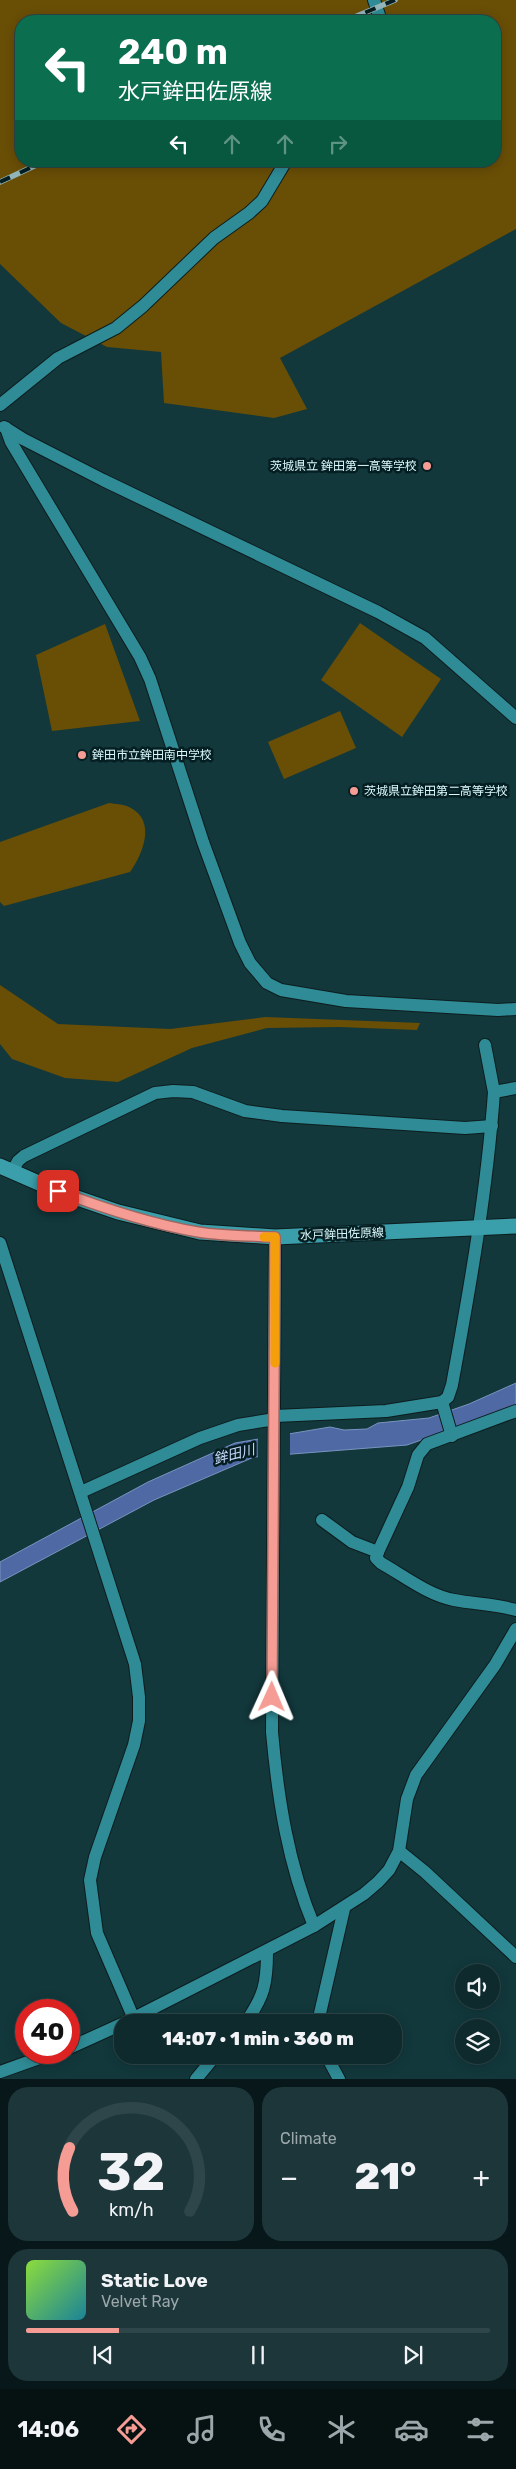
<!DOCTYPE html>
<meta charset="utf-8">
<style>
body{margin:0;font-family:Rubik,"Noto Sans JP",sans-serif;background:#1c3639;color:#f1f3f6;height:100vh;display:flex;flex-direction:column;font-size:19px;white-space:nowrap}
*{box-sizing:border-box;margin:0}
p{font-size:16px;color:#9ba7aa}
.icon{flex:none;width:28px;height:28px;fill:none;stroke:currentColor;stroke-width:2;stroke-linecap:round;stroke-linejoin:round}
.map{position:relative;height:2079px;overflow:hidden}
.side{display:flex;flex-direction:column;gap:8px;padding:8px;background:#081719;flex:1}
.side>*{flex:none}
.guide{position:absolute;left:15px;top:15px;width:486px;height:152px;border-radius:20px;box-shadow:0 2px 12px #0003,0 0 0 1px #2e4649;background:#0b6e4f;color:#fff;overflow:hidden}
.controls{position:absolute;left:455px;top:1964px;display:grid;gap:10px}
.controls a{display:grid;place-items:center;width:45px;height:45px;border-radius:50%;background:#0e2a2d;box-shadow:0 2px 12px #0003,0 0 0 1px #2e4649;font-size:25px}
.speed{position:absolute;left:15px;top:1999px;display:flex;gap:10px;font-size:25px;font-weight:700;text-align:center}
.speed>*{display:grid;place-content:center;width:65px;height:65px;border-radius:50%;background:#0e2a2d;box-shadow:0 2px 12px #0003,0 0 0 1px #2e4649;line-height:1}
.speed .limit{border:8px solid #d22;background:#fff;color:#111}
.pin{position:absolute;display:grid;place-items:center;width:42px;height:42px;color:#fff;margin:-21px;border-radius:10px;box-shadow:0 2px 8px #0006}
.me{position:absolute;width:55px;margin:-28px;rotate:1deg;stroke-linejoin:round;filter:drop-shadow(0 0 4px #0008)}
.turn{display:flex;align-items:center;gap:18px;height:105px;padding:0 20px;font-size:22px}
.turn .icon{width:65px;height:65px;stroke-width:2.5}
.turn b{display:block;font-size:35px;line-height:42px}
.lanes{display:flex;align-items:center;height:48px;padding:0 20px;background:#0003;justify-content:center;gap:25px;direction:ltr}
.lanes .off{opacity:.35}
.big{font-size:38px;font-weight:800;line-height:1.1}
.side .card{flex:1;display:flex;flex-direction:column;justify-content:center;gap:8px;min-width:0;padding:0 18px;border-radius:20px;background:#1c3639}
.side .dial{align-items:center;gap:0}
.dial svg{height:130px;overflow:visible;fill:none;stroke:#2e4649;stroke-width:7;stroke-linecap:round;text-anchor:middle}
.dial text{fill:#f1f3f6;stroke:none}
.song{display:flex;align-items:center;gap:15px}
.cover{width:60px;height:60px;border-radius:8px;background:linear-gradient(135deg,hsl(90 70% 55%),hsl(190 70% 35%))}
.played{height:5px;border-radius:2px;background:linear-gradient(90deg,#f59c94 20%,#2e4649 20%)}
.keys{display:flex;justify-content:space-around;direction:ltr}
.heat{display:flex;justify-content:space-between;align-items:center;font-size:28px;direction:ltr}
.side .tiles{flex:1;display:grid;gap:8px;grid-template-columns:1fr 1fr}
.card:last-child{grid-column:span 2}
.trip{position:absolute;left:114px;top:2014px;width:288px;height:50px;border-radius:20px;background:#0e2a2d;box-shadow:0 2px 12px #0003,0 0 0 1px #2e4649;font-weight:800;line-height:50px;text-align:center}
.dock{display:flex;height:80px;justify-content:space-around;align-items:center;background:#061112;color:#9ba7aa}
.dock .icon{width:35px;height:35px}
.dock .current{color:#f59c94}
.dock b{font-size:22px;color:#f1f3f6}
.map>svg:first-child{display:block}
.green{fill:#694e06;fill-rule:evenodd}
.water{fill:#4f69a5;stroke:#7994bf}
.pier{fill:#12383c}
.lines{fill:none;stroke-linecap:round;stroke-linejoin:round}
.minor-casing{stroke:#0d1d1e;stroke-width:14}
.major-casing{stroke:#0d1d1e;stroke-width:17}
.minor{stroke:#2f8c96;stroke-width:12}
.major{stroke:#3a9faa;stroke-width:15}
.rail-casing{stroke:#93b4b8;stroke-width:5.5}
.rail{stroke:#041e21;stroke-width:4;stroke-dasharray:11;stroke-linecap:butt}
.route-casing{stroke:#9f6560;stroke-width:12}
.route{stroke:#f59c94;stroke-width:9}
.slow{stroke:#f59e0b;stroke-width:9}
.poi-dot{fill:#f59c94;stroke:#041e21;stroke-width:2}
.labels{text-anchor:middle;stroke-width:5;stroke-linejoin:round;paint-order:stroke}
.poi-label{font-size:12px;fill:#daf9fd;stroke:#041e21;text-anchor:start}
.street-label{font-size:12px;fill:#daf9fd;stroke:#041e21}
.water-label{font-size:14px;font-style:italic;fill:#c7d8fb;stroke:#041e21}
</style>
<div class="map">
<svg width="516" height="2079" viewBox="0 0 516 2079">
<rect width="100%" height="100%" fill="#12383c"/>
<g class="green">
<path d="M0 0H516V229L280 358 307 409 274 418 164 403 161 352 107 347 61 323 0 264ZM21 21H495V161H21Z"/>
<polygon points="360,623 441,679 402,737 321,680"/>
<polygon points="105,624 140,721 52,731 36,655"/>
<polygon points="340,711 356,748 284,779 268,742"/>
<path d="M109 803C115 804 123 804 129 807 157 820 143 854 130 872L4 906 0 902V842Z"/>
<polygon points="0,985 58,1024 170,1029 265,1017 420,1023 417,1030 339,1027 267,1028 192,1048 118,1082 65,1078 12,1059 0,1044"/>
</g>
<polygon class="water" points="516,1383 516,1407 407,1445 254,1457 154,1500 0,1582 0,1562 148,1482 235,1443 330,1427 344,1430 367,1429 378,1423 429,1418 469,1404"/>
<polygon class="pier" points="290,1432 290,1456 258,1459 258,1437"/>
<g class="lines">
<defs>
<g id="minor">
<polyline points="374,0 381,21"/>
<polyline points="0,405 58,358 116,328 143,306 214,238 249,213 262,201 286,161"/>
<polyline points="4,427 23,439 103,480 378,612 425,638 516,718"/>
<polyline points="6,428 11,442 140,657 150,679 203,842 240,943 250,963 267,983 281,990 346,1001 498,1010 516,1009"/>
<polyline points="485,1045 494,1092"/>
<polyline points="12,1172 18,1161 24,1156 155,1093 173,1091 193,1092 245,1111 282,1116 465,1128 492,1126"/>
<path d="M275 1237 272 1732C278 1799 288 1864 314 1926"/>
<polyline points="0,1243 135,1664 139,1697 139,1721 134,1745 95,1857 90,1880 97,1933 134,2019"/>
<polyline points="442,1402 452,1436"/>
<path d="M275 1416 386 1411 442 1402 448 1397 452 1385C470 1287 487 1191 494 1092L516 1088"/>
<polyline points="81,1492 200,1438 238,1425 275,1419"/>
<path d="M322 1520 352 1542 378 1552 376 1558 381 1563C404 1576 428 1595 454 1600 475 1604 495 1604 516 1610"/>
<polyline points="378,1552 408,1487 418,1455 427,1444 516,1411"/>
<polyline points="399,1851 425,1872 516,1957"/>
<polyline points="126,2022 314,1926 364,1894 378,1882 389,1870 399,1851 407,1799 416,1775 495,1665 516,1629"/>
<path d="M246 2022C264 1996 267 1984 267 1952"/>
<polyline points="318,2022 344,1909"/>
<polyline points="69,2048 122,2024"/>
<polyline points="326,2055 339,2079"/>
<polyline points="0,2072 56,2052"/>
<polyline points="196,2079 216,2055"/>
</g>
<polyline id="major" points="0,1166 57,1191 118,1212 200,1232 275,1237 516,1226"/>
</defs>
<use href="#minor" class="minor-casing"/>
<use href="#major" class="major-casing"/>
<use href="#minor" class="minor"/>
<use href="#major" class="major"/>
<defs>
<g id="rail">
<polyline points="345,21 395,0"/>
<polyline points="0,182 45,161"/>
</g>
</defs>
<use href="#rail" class="rail-casing"/>
<use href="#rail" class="rail"/>
</g>
<g class="lines">
<defs>
<path id="route" d="M58 1191C103 1208 150 1224 198 1232 223 1236 249 1236 275 1237L272 1697"/>
</defs>
<use href="#route" class="route-casing"/>
<use href="#route" class="route"/>
<polyline class="slow" points="264,1237 275,1237 275,1363"/>
</g>
<g class="poi-dot">
<circle cx="427" cy="466" r="5"/>
<circle cx="82" cy="755" r="5"/>
<circle cx="354" cy="791" r="5"/>
</g>
<g class="labels">
<g class="poi-label">
<text x="417" y="470" text-anchor="end">茨城県立 鉾田第一高等学校</text>
<text x="92" y="759">鉾田市立鉾田南中学校</text>
<text x="364" y="795">茨城県立鉾田第二高等学校</text>
</g>
<g class="street-label">
<text transform="translate(342 1234) rotate(-2)" y="4">水戸鉾田佐原線</text>
</g>
<g class="water-label">
<text transform="translate(234 1454) rotate(-14)" y="5">鉾田川</text>
</g>
</g>
</svg>
<div class="controls">
<a><svg class="icon" aria-label="sound" viewBox="0 0 24 24"><path d="M4 9h4l5-4v14l-5-4H4zM17 9q2 3 0 6"/></svg></a>
<a><svg class="icon" aria-label="layers" viewBox="0 0 24 24"><path d="M12 4l9 5-9 5-9-5zM3 14l9 5 9-5"/></svg></a>
</div>
<div class="speed"><div class="limit">40</div></div>
<div class="pin" style="left:58px;top:1191px;background:#d93025"><svg class="icon" aria-label="arrive" viewBox="0 0 24 24"><path d="M6 21V4h12l-3 4 3 4H6"/></svg></div>
<svg class="me" style="left:272px;top:1697px" viewBox="-20 -20 40 40"><path d="M0-17L14 15 0 8-14 15z" fill="#f59c94" stroke="#fff" stroke-width="4"/></svg>
<div class="trip">14:07 · 1 min · 360 m</div>
<div class="guide">
<div class="turn"><svg class="icon" aria-label="left" viewBox="0 0 24 24"><path d="M17 20v-9H6M10 6l-5 5 5 5"/></svg><div><b>240 m</b>水戸鉾田佐原線</div></div>
<div class="lanes"><svg class="icon" aria-label="left" viewBox="0 0 24 24"><path d="M17 20v-9H6M10 6l-5 5 5 5"/></svg><svg class="icon off" aria-label="ahead" viewBox="0 0 24 24"><path d="M12 20V5M6 11l6-6 6 6"/></svg><svg class="icon off" aria-label="ahead" viewBox="0 0 24 24"><path d="M12 20V5M6 11l6-6 6 6"/></svg><svg class="icon off" aria-label="right" viewBox="0 0 24 24"><path d="M7 20v-9h11M14 6l5 5-5 5"/></svg></div>
</div>
</div>
<section class="side">
<div class="tiles">
<div class="card dial"><svg viewBox="0 0 100 80">
<path d="M14 69A42 42 0 1 1 86 69"/>
<path d="M14 69A42 42 0 0 1 12 30" stroke="#f59c94"/>
<text x="50" y="56" font-size="32" font-weight="700">32</text>
<text x="50" y="72" font-size="11">km/h</text>
</svg></div>
<div class="card"><p>Climate</p>
<div class="heat"><a>−</a><b class="big">21°</b><a>+</a></div>
</div>
<div class="card">
<div class="song"><i class="cover"></i><div><b>Static Love</b><p>Velvet Ray</p></div></div>
<div class="played"></div>
<div class="keys"><svg class="icon" aria-label="previous" viewBox="0 0 24 24"><path d="M18 5L8 12l10 7zM5 5v14"/></svg><svg class="icon" aria-label="pause" viewBox="0 0 24 24"><path d="M8 5v14M16 5v14"/></svg><svg class="icon" aria-label="next" viewBox="0 0 24 24"><path d="M6 5l10 7-10 7zM19 5v14"/></svg></div>
</div>
</div>
</section>
<nav class="dock">
<b>14:06</b>
<svg class="icon current" aria-label="directions" viewBox="0 0 24 24"><path d="M12 3l9 9-9 9-9-9zM9 14v-3h6M13 9l2 2-2 2"/></svg>
<svg class="icon" aria-label="music" viewBox="0 0 24 24"><path d="M9 18V5l10-2v13"/><circle cx="6" cy="18" r="3"/><circle cx="16" cy="16" r="3"/></svg>
<svg class="icon" aria-label="phone" viewBox="0 0 24 24"><path d="M5 4h4l2 5-3 2q2 4 5 5l2-3 5 2v4C11 20 4 13 5 4z"/></svg>
<svg class="icon" aria-label="climate" viewBox="0 0 24 24"><path d="M12 3v18M4 7l16 10M4 17L20 7"/></svg>
<svg class="icon" aria-label="car" viewBox="0 0 24 24"><path d="M5 17H2v-5l4-1 3-4h7l3 4 3 1v5h-3M9 17h6M6 11h13"/><circle cx="7" cy="17" r="2"/><circle cx="17" cy="17" r="2"/></svg>
<svg class="icon" aria-label="filters" viewBox="0 0 24 24"><path d="M4 7h16M4 17h16"/><circle cx="9" cy="7" r="2"/><circle cx="15" cy="17" r="2"/></svg>
</nav>
